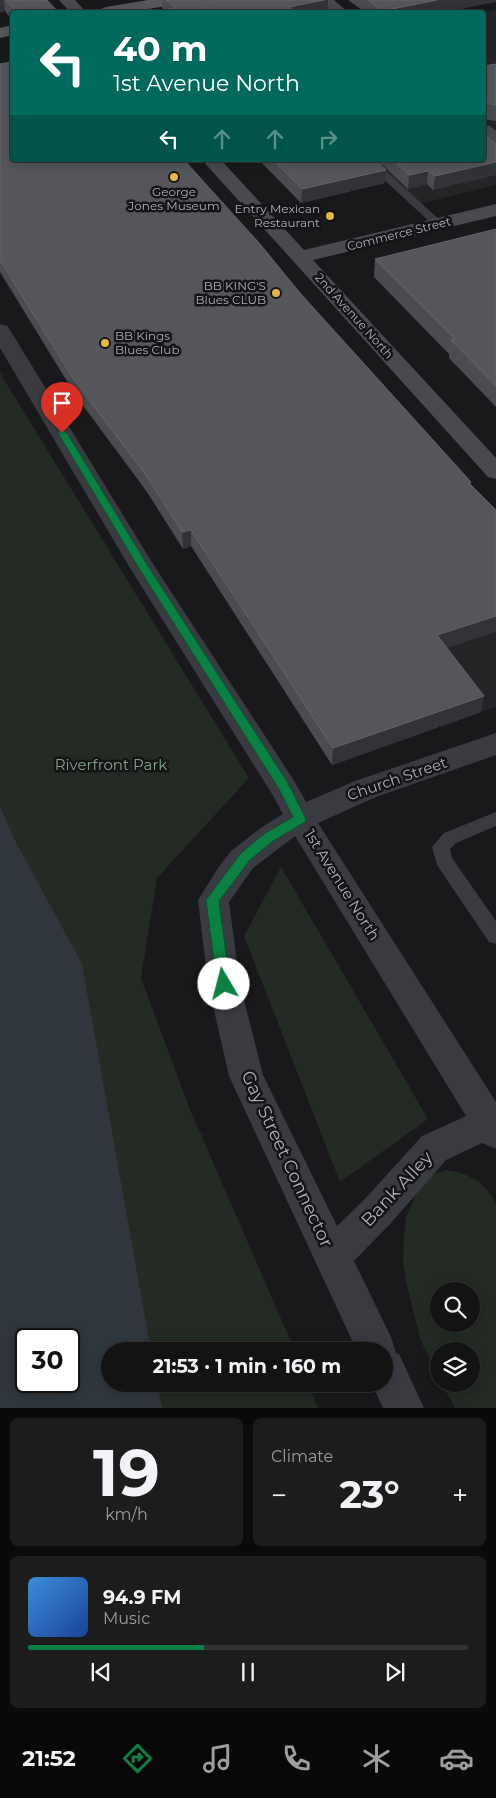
<!DOCTYPE html>
<meta charset="utf-8">
<style>
body{margin:0;font-family:Montserrat,sans-serif;background:#1c1c1d;color:#f1f3f6;height:100vh;display:flex;flex-direction:column;font-size:19px;white-space:nowrap}
*{box-sizing:border-box;margin:0}
p{font-size:16px;color:#9d9ea0}
.icon{flex:none;width:28px;height:28px;fill:none;stroke:currentColor;stroke-width:2;stroke-linecap:round;stroke-linejoin:round}
.map{position:relative;height:1408px;overflow:hidden}
.panel{display:flex;flex-direction:column;gap:10px;padding:10px;background:#0a0a0b;flex:1}
.panel>*{flex:none}
.top-card{position:absolute;left:10px;top:10px;width:476px;height:152px;border-radius:5px;box-shadow:0 2px 12px #0003,0 0 0 1px #323234;background:#00695c;color:#fff;overflow:hidden}
.tools{position:absolute;left:430px;top:1282px;display:grid;gap:10px}
.tools a{display:grid;place-items:center;width:50px;height:50px;border-radius:50%;background:#131314;box-shadow:0 2px 12px #0003,0 0 0 1px #323234;font-size:25px}
.speed{position:absolute;left:15px;top:1328px;display:flex;gap:10px;font-size:25px;font-weight:700;text-align:center}
.speed>*{display:grid;place-content:center;width:65px;height:65px;border-radius:50%;background:#131314;box-shadow:0 2px 12px #0003,0 0 0 1px #323234;line-height:1}
.speed .limit{border:2px solid #111;border-radius:8px;background:#fff;color:#111}
.pin{position:absolute;display:grid;place-items:center;width:42px;height:42px;color:#fff;margin:-51px -21px;border-radius:50% 50% 50% 0;rotate:-45deg;box-shadow:0 0 5px #0007}
.pin .icon{rotate:45deg}
.me{position:absolute;width:55px;margin:-28px;rotate:352deg;stroke-linejoin:round;filter:drop-shadow(0 0 4px #0008)}
.turn{display:flex;align-items:center;gap:18px;height:105px;padding:0 20px;font-size:22px}
.turn .icon{width:65px;height:65px;stroke-width:2.5}
.turn b{display:block;font-size:35px;line-height:42px}
.lanes{display:flex;align-items:center;height:48px;padding:0 20px;background:#0003;justify-content:center;gap:25px;direction:ltr}
.lanes .off{opacity:.35}
.big{font-size:38px;font-weight:700;line-height:1.1}
.panel .tile{flex:1;display:flex;flex-direction:column;justify-content:center;gap:8px;min-width:0;padding:0 18px;border-radius:8px;background:#1c1c1d}
.panel .dial{align-items:center;gap:0}
.dial b{font-size:65px;line-height:1}
.song{display:flex;align-items:center;gap:15px}
.cover{width:60px;height:60px;border-radius:8px;background:linear-gradient(135deg,hsl(210 70% 55%),hsl(220 70% 35%))}
.played{height:5px;border-radius:2px;background:linear-gradient(90deg,#0b8043 40%,#323234 40%)}
.keys{display:flex;justify-content:space-around;direction:ltr}
.heat{display:flex;justify-content:space-between;align-items:center;font-size:28px;direction:ltr}
.panel .tiles{flex:1;display:grid;gap:10px;grid-template-columns:1fr 1fr}
.tile:last-child{grid-column:span 2}
.trip{position:absolute;left:101px;top:1342px;width:292px;height:50px;border-radius:25px;background:#131314;box-shadow:0 2px 12px #0003,0 0 0 1px #323234;font-weight:700;line-height:50px;text-align:center}
.dock{display:flex;height:80px;justify-content:space-around;align-items:center;background:#080808;color:#9d9ea0}
.dock .icon{width:35px;height:35px}
.dock .current{color:#0b8043}
.dock b{font-size:22px;color:#f1f3f6}
.map>svg:first-child{display:block}
.built{fill:#252528}
.green{fill:#232b24;fill-rule:evenodd}
.water{fill:#2f373e;fill-rule:evenodd}
.lines{fill:none;stroke-linecap:round;stroke-linejoin:round}
.lane{fill:#3a3b40;fill-rule:evenodd}
.street{fill:#3a3b40;fill-rule:evenodd}
.secondary{fill:#484a4f;fill-rule:evenodd}
.primary{fill:#56585e;fill-rule:evenodd}
.wall{fill:#4a4c50}
.shaded-wall{fill:#323336}
.building{fill:#55565b;stroke:#62646a}
.route{fill:#0b8043;stroke:#07532c}
.poi-dot{fill:#e6b745;stroke:#141416;stroke-width:2}
.labels{text-anchor:middle;stroke-width:5;stroke-linejoin:round;paint-order:stroke}
.far-poi-label{font-size:12px;fill:#acb0ba;stroke:#141416;text-anchor:end}
.far-street-label{font-size:12px;fill:#acb0ba;stroke:#141416}
.park-label{font-size:15px;fill:#85a388;stroke:#141416}
.street-label{font-size:15px;fill:#acb0ba;stroke:#141416}
.near-street-label{font-size:18px;fill:#acb0ba;stroke:#141416}
</style>
<div class="map">
<svg width="496" height="1408" viewBox="0 0 496 1408">
<rect width="100%" height="100%" fill="#19191b"/>
<g class="built">
<polygon points="496,10 496,185 419,204 370,160 484,160 484,12 480,12"/>
<polygon points="496,632 496,707 481,712 435,652"/>
</g>
<g class="green">
<polygon points="0,373 249,778 157,878 141,978 189,1107 295,1351 110,1351 110,1384 308,1384 318,1408 94,1408 0,1109"/>
<polygon points="281,867 428,1119 340,1182 244,936"/>
<path d="M446 1170C470 1173 484 1182 496 1203V1408H455L442 1384H471V1351H439V1377L421 1341 407 1286 403 1261 404 1237 406 1217 419 1188 431 1175ZM439 1291H471V1324H439Z"/>
</g>
<path class="water" d="M0 806 13 837 82 964 151 1351H110V1384H157L162 1408H0ZM26 1339H69V1381H26Z"/>
<g class="lines">
<g class="lane">
<polygon points="363,160 374,160 442,222 444,224 442,226 434,226"/>
<polygon points="496,812 496,826 456,843 450,849 452,858 496,921 496,944 489,942 437,865 432,847 444,833"/>
</g>
<path class="street" d="M0 324 7 326 10 330 153 564 293 779 306 802 355 781 496 733V755L376 797 318 823 496 1102V1149L482 1143 446 1160 390 1224 354 1261 391 1337 396 1353 399 1354 424 1408H383L372 1384H385V1351H357L229 1076 208 984 198 900 218 868 231 851 262 827 283 814 272 794 130 568 0 348ZM295 836 466 1116 422 1136 364 1200 337 1226 263 1075 240 984 229 902 253 868Z"/>
<g class="secondary">
<polygon points="59,0 75,0 86,12 70,12"/>
<polygon points="316,0 334,0 348,12 331,12"/>
<polygon points="484,125 490,126 496,131 496,145 490,144 484,139"/>
<polygon points="202,160 221,160 304,250 496,204 496,216 313,260 496,458 496,479 488,477"/>
</g>
<g class="primary">
<polygon points="148,0 181,0 178,3 173,5 129,12 98,12 101,9 106,7"/>
<polygon points="12,25 12,35 0,38 0,28"/>
</g>
</g>
<g class="wall">
<polygon points="0,0 47,0 58,12 12,12 12,21 5,11 0,12"/>
<polygon points="162,0 201,0 204,1 203,0 328,0 328,12 151,12 164,10 162,9"/>
<polygon points="348,0 496,0 446,12 365,12"/>
<polygon points="0,64 300,293 471,482 447,648 481,712 332,765 191,546 183,549 147,492 76,396 0,272"/>
<polygon points="496,64 496,121 484,119 484,66"/>
<polygon points="259,160 376,160 385,183 301,203"/>
<polygon points="377,160 484,160 433,190 427,184 408,189"/>
<polygon points="496,229 496,407 449,358 449,354 374,277 375,259"/>
</g>
<g class="shaded-wall">
<polygon points="0,0 4,0 5,11 0,12"/>
<polygon points="324,0 328,0 328,12 289,12 289,7"/>
<polygon points="437,0 496,0 496,2 446,12 382,12 382,11"/>
<polygon points="496,162 496,175 433,190 435,176"/>
<polygon points="386,170 385,183 301,203 302,189"/>
<polygon points="428,171 427,184 408,189 409,175"/>
<polygon points="191,530 191,546 183,549 182,532"/>
<polygon points="496,616 496,632 435,652 437,635"/>
<polygon points="484,696 481,712 332,765 333,748"/>
</g>
<g class="building">
<polygon points="6,0 47,0 58,12 16,12"/>
<polygon points="166,0 201,0 201,1 213,1 214,0 324,0 289,7 296,12 151,12 175,8"/>
<polygon points="368,0 437,0 382,11"/>
<polygon points="12,62 12,160 184,160 260,244 300,293 471,482 469,483 496,510 496,616 437,635 484,696 333,748 191,530 182,532 146,475 74,380 0,260 0,64"/>
<polygon points="496,64 496,105 484,103 484,66"/>
<polygon points="484,134 496,144 496,162 435,176 428,171 409,175 393,160 484,160"/>
<polygon points="273,160 376,160 386,170 302,189"/>
<polygon points="496,229 496,386 451,340 455,339 375,259"/>
</g>
<polygon class="route" points="59,431 62,431 67,433 148,566 288,783 306,819 305,822 273,841 250,860 219,901 230,984 228,988 224,989 219,988 217,984 206,900 241,853 264,834 293,817 279,789 140,570 58,433"/>
<g class="poi-dot">
<circle cx="174" cy="177" r="5"/>
<circle cx="330" cy="216" r="5"/>
<circle cx="276" cy="293" r="5"/>
<circle cx="105" cy="343" r="5"/>
</g>
<g class="labels">
<g class="far-poi-label">
<text x="174" y="196" text-anchor="middle">George<tspan x="174" dy="14">Jones Museum</tspan></text>
<text x="320" y="213">Entry Mexican<tspan x="320" dy="14">Restaurant</tspan></text>
<text x="266" y="290">BB KING'S<tspan x="266" dy="14">Blues CLUB</tspan></text>
<text x="115" y="340" text-anchor="start">BB Kings<tspan x="115" dy="14">Blues Club</tspan></text>
</g>
<g class="far-street-label">
<text transform="translate(399 234) rotate(-14)" y="4">Commerce Street</text>
<text transform="translate(354 316) rotate(48)" y="4">2nd Avenue North</text>
</g>
<g class="park-label">
<text x="111" y="770">Riverfront Park</text>
</g>
<g class="street-label">
<text transform="translate(397 779) rotate(-19)" y="5">Church Street</text>
<text transform="translate(342 885) rotate(58)" y="5">1st Avenue North</text>
</g>
<g class="near-street-label">
<text transform="translate(287 1159) rotate(65)" y="6">Gay Street Connector</text>
<text transform="translate(397 1189) rotate(-47)" y="6">Bank Alley</text>
</g>
</g>
</svg>
<div class="tools">
<a><svg class="icon" aria-label="search" viewBox="0 0 24 24"><circle cx="10" cy="10" r="6"/><path d="M15 15l6 6"/></svg></a>
<a><svg class="icon" aria-label="layers" viewBox="0 0 24 24"><path d="M12 4l9 5-9 5-9-5zM3 14l9 5 9-5"/></svg></a>
</div>
<div class="speed"><div class="limit">30</div></div>
<div class="pin" style="left:62px;top:433px;background:#d93025"><svg class="icon" aria-label="arrive" viewBox="0 0 24 24"><path d="M6 21V4h12l-3 4 3 4H6"/></svg></div>
<svg class="me" style="left:224px;top:984px" viewBox="-20 -20 40 40"><circle r="19" fill="#fff"/><path d="M0-13L10 11 0 6-10 11z" fill="#0b8043"/></svg>
<div class="trip">21:53 · 1 min · 160 m</div>
<div class="top-card">
<div class="turn"><svg class="icon" aria-label="left" viewBox="0 0 24 24"><path d="M17 20v-9H6M10 6l-5 5 5 5"/></svg><div><b>40 m</b>1st Avenue North</div></div>
<div class="lanes"><svg class="icon" aria-label="left" viewBox="0 0 24 24"><path d="M17 20v-9H6M10 6l-5 5 5 5"/></svg><svg class="icon off" aria-label="ahead" viewBox="0 0 24 24"><path d="M12 20V5M6 11l6-6 6 6"/></svg><svg class="icon off" aria-label="ahead" viewBox="0 0 24 24"><path d="M12 20V5M6 11l6-6 6 6"/></svg><svg class="icon off" aria-label="right" viewBox="0 0 24 24"><path d="M7 20v-9h11M14 6l5 5-5 5"/></svg></div>
</div>
</div>
<section class="panel">
<div class="tiles">
<div class="tile dial"><b>19</b><p>km/h</p></div>
<div class="tile"><p>Climate</p>
<div class="heat"><a>−</a><b class="big">23°</b><a>+</a></div>
</div>
<div class="tile">
<div class="song"><i class="cover"></i><div><b>94.9 FM</b><p>Music</p></div></div>
<div class="played"></div>
<div class="keys"><svg class="icon" aria-label="previous" viewBox="0 0 24 24"><path d="M18 5L8 12l10 7zM5 5v14"/></svg><svg class="icon" aria-label="pause" viewBox="0 0 24 24"><path d="M8 5v14M16 5v14"/></svg><svg class="icon" aria-label="next" viewBox="0 0 24 24"><path d="M6 5l10 7-10 7zM19 5v14"/></svg></div>
</div>
</div>
</section>
<nav class="dock">
<b>21:52</b>
<svg class="icon current" aria-label="directions" viewBox="0 0 24 24"><path d="M12 3l9 9-9 9-9-9zM9 14v-3h6M13 9l2 2-2 2"/></svg>
<svg class="icon" aria-label="music" viewBox="0 0 24 24"><path d="M9 18V5l10-2v13"/><circle cx="6" cy="18" r="3"/><circle cx="16" cy="16" r="3"/></svg>
<svg class="icon" aria-label="phone" viewBox="0 0 24 24"><path d="M5 4h4l2 5-3 2q2 4 5 5l2-3 5 2v4C11 20 4 13 5 4z"/></svg>
<svg class="icon" aria-label="climate" viewBox="0 0 24 24"><path d="M12 3v18M4 7l16 10M4 17L20 7"/></svg>
<svg class="icon" aria-label="car" viewBox="0 0 24 24"><path d="M5 17H2v-5l4-1 3-4h7l3 4 3 1v5h-3M9 17h6M6 11h13"/><circle cx="7" cy="17" r="2"/><circle cx="17" cy="17" r="2"/></svg>
</nav>
